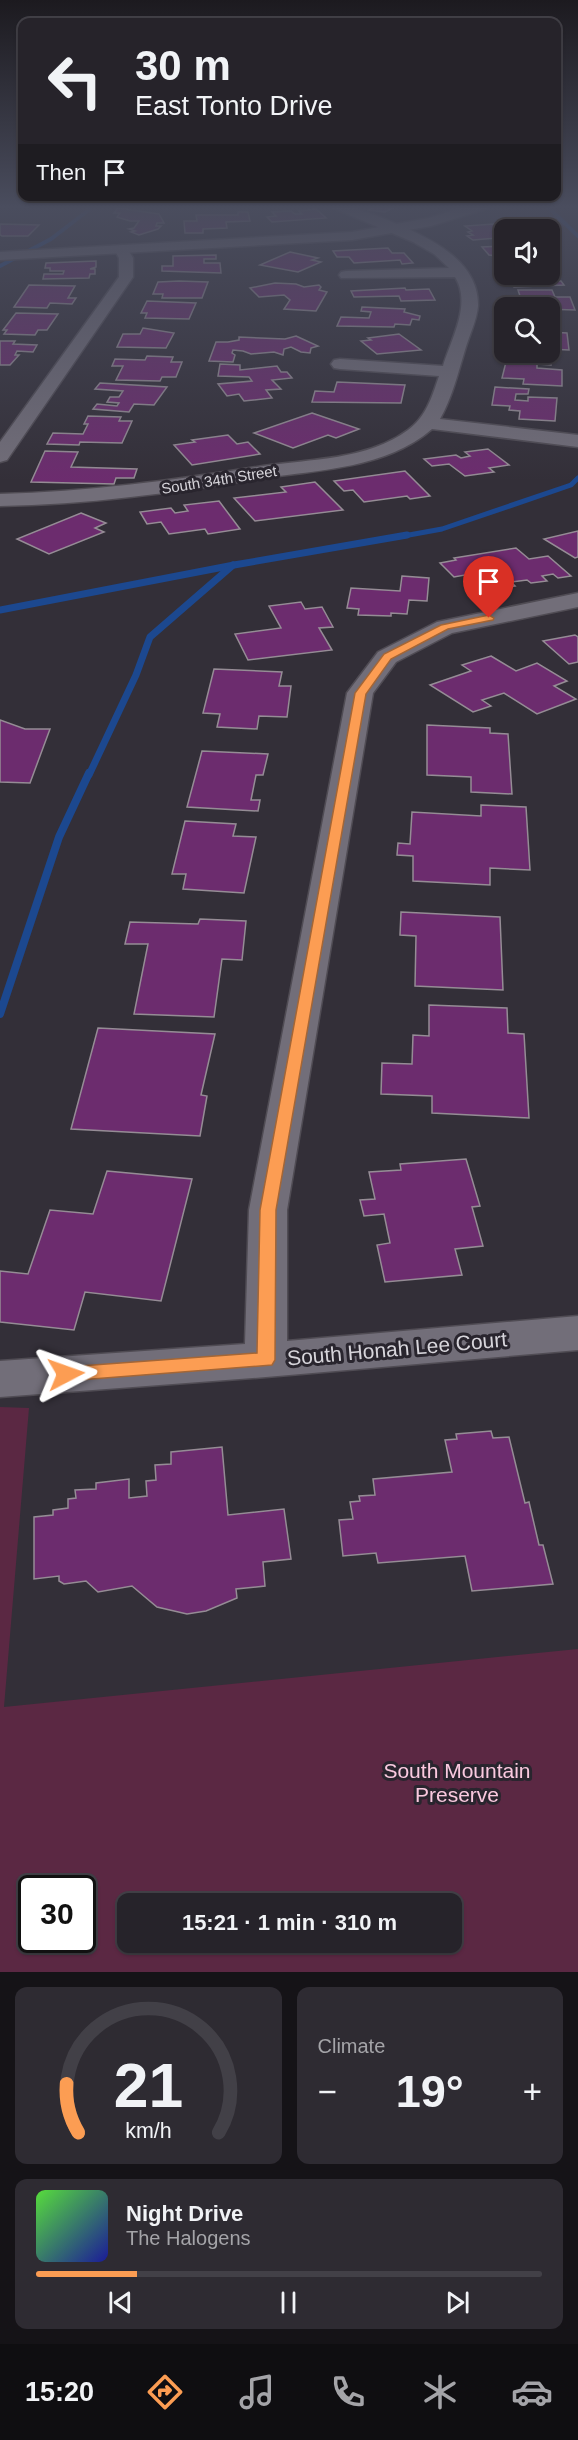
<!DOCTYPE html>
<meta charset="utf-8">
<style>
body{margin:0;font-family:Arial,sans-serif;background:#2e2b32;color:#f1f3f6;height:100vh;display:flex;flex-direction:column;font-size:22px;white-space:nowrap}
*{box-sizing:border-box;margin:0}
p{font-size:20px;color:#a4a4a8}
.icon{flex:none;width:33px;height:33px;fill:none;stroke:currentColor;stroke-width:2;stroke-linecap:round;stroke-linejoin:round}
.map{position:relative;height:1972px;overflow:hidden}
.details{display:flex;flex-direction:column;gap:15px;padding:15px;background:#151317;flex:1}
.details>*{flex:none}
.hud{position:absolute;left:18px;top:18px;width:543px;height:183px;border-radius:12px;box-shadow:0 2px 4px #0004,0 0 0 2px #424047;background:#26232a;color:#f1f3f6;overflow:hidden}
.buttons{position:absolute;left:494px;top:219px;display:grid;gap:12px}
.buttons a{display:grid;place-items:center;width:66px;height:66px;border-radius:12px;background:#26232a;box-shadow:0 2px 4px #0004,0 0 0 2px #424047;font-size:30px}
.speed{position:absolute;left:18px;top:1875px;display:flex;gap:12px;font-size:30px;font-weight:700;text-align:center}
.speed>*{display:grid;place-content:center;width:78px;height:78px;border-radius:50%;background:#26232a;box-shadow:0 2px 4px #0004,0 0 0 2px #424047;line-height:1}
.speed .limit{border:3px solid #111;border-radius:9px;background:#fff;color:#111}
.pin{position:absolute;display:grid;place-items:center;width:51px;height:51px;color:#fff;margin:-62px -26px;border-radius:50% 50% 50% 0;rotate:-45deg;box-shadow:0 0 6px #0007}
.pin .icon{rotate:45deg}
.me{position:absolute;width:66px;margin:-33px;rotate:86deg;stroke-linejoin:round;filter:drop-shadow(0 0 4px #0008)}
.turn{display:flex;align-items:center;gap:21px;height:126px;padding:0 18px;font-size:27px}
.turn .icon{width:78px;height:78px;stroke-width:2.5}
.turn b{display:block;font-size:42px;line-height:51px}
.then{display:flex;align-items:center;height:57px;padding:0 18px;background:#0003;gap:12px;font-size:22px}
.big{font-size:45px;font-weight:700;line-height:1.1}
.details .card{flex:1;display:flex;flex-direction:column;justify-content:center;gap:9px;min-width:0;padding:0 21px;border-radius:12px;background:#2e2b32}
.details .dial{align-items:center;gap:0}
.dial svg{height:156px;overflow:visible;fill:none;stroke:#424047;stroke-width:7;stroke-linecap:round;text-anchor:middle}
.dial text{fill:#f1f3f6;stroke:none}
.song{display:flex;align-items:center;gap:18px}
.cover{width:72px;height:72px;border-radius:9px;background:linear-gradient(135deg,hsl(110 70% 55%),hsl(240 70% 35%))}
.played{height:6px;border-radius:3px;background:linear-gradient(90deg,#fc9d53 20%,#424047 20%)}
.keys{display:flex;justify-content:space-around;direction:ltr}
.heat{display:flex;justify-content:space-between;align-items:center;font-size:33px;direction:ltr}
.details .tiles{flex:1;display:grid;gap:15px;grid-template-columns:1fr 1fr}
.card:last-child{grid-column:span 2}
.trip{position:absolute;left:117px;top:1893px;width:345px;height:60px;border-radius:12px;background:#26232a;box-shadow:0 2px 4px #0004,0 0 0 2px #424047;font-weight:700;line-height:60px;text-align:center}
.menu{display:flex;height:96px;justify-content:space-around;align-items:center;background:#0f0e11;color:#a4a4a8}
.menu .icon{width:42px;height:42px}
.menu .selected{color:#fc9d53}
.menu b{font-size:27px;color:#f1f3f6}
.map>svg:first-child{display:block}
.green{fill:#5b2843;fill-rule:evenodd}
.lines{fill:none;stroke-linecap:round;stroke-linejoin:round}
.stream-far3{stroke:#1c488f;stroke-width:4}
.stream-far2{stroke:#1c488f;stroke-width:5}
.stream-far1{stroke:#1c488f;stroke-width:7}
.stream{stroke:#1c488f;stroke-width:8}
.building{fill:#6c2c6e;stroke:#958c95;stroke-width:1.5}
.minor-casing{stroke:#504c54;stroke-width:3}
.tertiary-casing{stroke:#504c54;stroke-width:3}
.minor{fill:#726e79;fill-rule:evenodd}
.tertiary{fill:#726e79;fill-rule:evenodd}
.route{fill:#fc9d53;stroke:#a46636;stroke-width:1.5}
.labels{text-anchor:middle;stroke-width:6;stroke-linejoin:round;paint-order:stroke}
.far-street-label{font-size:15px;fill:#d7d5db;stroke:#29252e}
.near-street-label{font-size:21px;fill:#d7d5db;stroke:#29252e}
.near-park-label{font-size:21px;fill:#fac9df;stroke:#29252e}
</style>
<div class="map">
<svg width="578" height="1972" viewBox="0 0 578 1972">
<rect width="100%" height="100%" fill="#332f38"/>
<path class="green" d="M0 1407 29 1408 4 1707 578 1649V1972H0ZM32 1888H82V1940H32ZM128 1904H452V1942H128Z"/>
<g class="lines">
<g class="stream-far3">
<polyline points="546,205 578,236"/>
<polyline points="0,266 51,239 90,209 86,205"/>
</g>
<polyline class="stream-far2" points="398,537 442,529 571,485 578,478"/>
<g class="stream-far1">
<polyline points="0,610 234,565 407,535"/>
<polyline points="89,775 136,675 150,637 233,565"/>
</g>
<polyline class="stream" points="0,1014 59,837 89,773"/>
</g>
<g class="building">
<polygon points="369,205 399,205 385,212 369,210 376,206"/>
<polygon points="118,208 159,214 164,223 157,223 156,226 161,226 158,229 139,235 131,232 135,231 129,229 134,228 139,221 130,221 117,217 120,213 114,213"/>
<polygon points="316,209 326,218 272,222 267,217 276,216 272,212 291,211 295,214 302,214 299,211"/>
<polygon points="238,212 248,212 250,221 226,222 227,228 203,229 203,233 185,233 184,221 197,221 196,215 238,215"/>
<polygon points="0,224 39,225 28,236 2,236 0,235"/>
<polygon points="494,224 500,229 495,229 498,232 504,232 504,241 497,238 473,240 467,236 473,235 468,232 472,231 465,226"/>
<polygon points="503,246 504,257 489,255 482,247"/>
<polygon points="388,248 392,253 404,253 413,263 402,264 400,260 354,263 349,257 337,257 333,251"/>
<polygon points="290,252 318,258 312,260 321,262 298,272 260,265"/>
<polygon points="216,255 216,259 204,259 204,263 220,263 221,273 162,271 162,266 173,266 173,256"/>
<polygon points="96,261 96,267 90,269 95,269 95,274 90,274 89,278 43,279 44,274 63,274 64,271 50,271 50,268 45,268 46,263"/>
<polygon points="496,272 504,272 504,274 549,273 551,275 545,275 550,281 561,281 564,285 514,287 506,278 500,278"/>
<polygon points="158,282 179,281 208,282 202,298 162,298 163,294 153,294"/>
<polygon points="275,283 296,284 304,287 319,285 321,287 319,290 327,292 316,311 284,309 290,300 284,295 259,297 250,288"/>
<polygon points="29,285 75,286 68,298 76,298 72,304 50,303 47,308 14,307"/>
<polygon points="405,288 406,290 429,289 435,300 401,301 399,296 354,297 351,291"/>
<polygon points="518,290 552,290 555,297 570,297 575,310 512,308 511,303 526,303 525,300 516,300 515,296 520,296"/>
<polygon points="147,301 196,303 189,319 145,318 147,313 141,313"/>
<polygon points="362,307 405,309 404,312 420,316 419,320 412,319 410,325 395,324 394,327 337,326 341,317 369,318 371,312 361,311"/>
<polygon points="16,313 58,314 47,330 38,330 35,335 4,334 7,330 3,330"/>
<polygon points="143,328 174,333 166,348 117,347 123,334 140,334"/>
<polygon points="549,332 567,333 569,350 549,349"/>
<polygon points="399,334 421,350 377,354 361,341 371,340 368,338"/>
<polygon points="296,336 318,346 311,348 310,353 301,352 291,347 284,349 283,355 274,352 251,354 243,351 233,350 232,353 235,355 233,362 209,361 216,342 228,342 239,340 239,337 285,339"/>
<polygon points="0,341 15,341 13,344 37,345 33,352 17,351 15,355 19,355 10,365 0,365"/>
<polygon points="508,354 551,357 551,365 537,364 537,368 562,370 562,386 523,384 524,379 502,378"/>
<polygon points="147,356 173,357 171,362 182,362 176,377 162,377 160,381 116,380 123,366 112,366 115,359 145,360"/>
<polygon points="220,364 240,365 240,370 277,366 281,372 287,372 292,378 272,380 281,389 266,390 272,398 244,401 239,394 227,396 218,384 252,381 249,377 218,376"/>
<polygon points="337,382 405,385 401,403 312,402 315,391 334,392"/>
<polygon points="100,383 167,387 154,405 134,404 129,412 93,409 97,404 117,406 119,403 107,402 110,397 119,397 123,391 95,389"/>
<polygon points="495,387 529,389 528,394 516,394 515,400 528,401 528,397 557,398 555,421 519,419 520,411 509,410 510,406 492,405"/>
<polygon points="312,413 359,429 336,438 328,435 293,448 254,433"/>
<polygon points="88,416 121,417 119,421 132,421 122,443 80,442 79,445 47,444 53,433 83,434 88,424 84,424"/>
<polygon points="228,435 237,444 248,442 260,454 192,465 174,445 195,442 192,440"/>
<polygon points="488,449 509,465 489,468 494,472 465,476 449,464 432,466 424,459 456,455 461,458 470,456 465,452"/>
<polygon points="45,451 78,452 71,467 137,469 134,478 116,478 114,484 31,482"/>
<polygon points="405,471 430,496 410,499 407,496 364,502 353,490 344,491 334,481"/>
<polygon points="315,482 343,510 255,521 234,498 286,492 281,487"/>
<polygon points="219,501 240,529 208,534 205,529 169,534 161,522 147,524 140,512 171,508 175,513 188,511 184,505"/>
<polygon points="81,513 106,523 95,528 104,532 49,554 17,539"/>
<polygon points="578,531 578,557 575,558 544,539"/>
<polygon points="516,548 529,559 548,556 571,576 558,578 553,574 542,576 547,581 531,583 527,580 511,582 515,586 493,589 476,573 454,577 440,563 456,560 454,558"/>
<polygon points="402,576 429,578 427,601 409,600 407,614 391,613 391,616 358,615 359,609 347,608 351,588 400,591"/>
<polygon points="301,602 305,609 322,607 333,627 319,628 332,650 248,660 235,634 281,628 269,606"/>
<polygon points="575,635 578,637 578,662 569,664 543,641"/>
<polygon points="491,656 516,671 537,663 567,681 554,686 576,699 537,714 504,693 482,700 491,706 473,712 430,685 471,671 462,665"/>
<polygon points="214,669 282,672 279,686 291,686 287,717 259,716 257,729 217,727 220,714 203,713"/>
<polygon points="0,720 25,729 50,729 30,783 0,782"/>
<polygon points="427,725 490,728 490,733 508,734 512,794 471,792 471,777 427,775"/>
<polygon points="202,751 268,754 263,775 256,775 251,800 260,800 258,811 187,807"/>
<polygon points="481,805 526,807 530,870 490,868 490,885 413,881 413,856 397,855 398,843 410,844 412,812 481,816"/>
<polygon points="185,821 236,824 233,836 256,837 244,893 183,889 186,874 172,874"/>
<polygon points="401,912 500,917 503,990 415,986 416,936 400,935"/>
<polygon points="200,919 246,921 242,960 222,959 214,1017 134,1014 148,944 125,944 130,922 198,924"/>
<polygon points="429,1005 507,1008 508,1033 524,1034 529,1118 432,1113 432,1096 381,1094 382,1063 412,1064 413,1035 429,1036"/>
<polygon points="98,1028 215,1034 201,1095 207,1096 200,1136 71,1129"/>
<polygon points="466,1159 480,1206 472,1207 483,1246 455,1249 462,1275 385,1282 377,1245 390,1243 384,1214 364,1216 360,1200 375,1199 369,1172 401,1170 400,1164"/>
<polygon points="107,1171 192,1179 161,1301 85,1292 74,1330 0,1322 0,1271 28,1274 50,1210 93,1214"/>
<polygon points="491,1431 493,1438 509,1437 525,1503 529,1502 539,1545 543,1545 553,1584 472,1591 465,1556 378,1563 376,1553 343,1556 339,1520 353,1519 350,1502 360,1501 359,1496 375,1495 373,1479 452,1472 445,1440 457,1439 456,1434"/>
<polygon points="222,1447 228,1515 284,1509 291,1559 263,1562 265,1586 236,1589 237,1598 206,1611 187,1614 157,1607 132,1586 98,1592 86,1581 64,1584 59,1581 59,1576 34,1579 34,1517 53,1515 53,1510 68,1508 68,1499 76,1498 75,1490 96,1489 96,1483 129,1479 129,1498 147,1496 146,1481 156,1480 155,1465 171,1464 171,1452"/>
</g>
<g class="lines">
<defs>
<g id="minor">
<path d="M326 205C353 205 379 216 404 227 437 242 479 264 478 306 477 320 469 336 465 350 458 373 452 398 440 419L578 435V447L432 429C387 468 320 470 264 478 176 492 89 505 0 506V494C89 492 175 480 263 466 310 459 368 460 408 430 426 417 432 397 439 376L340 369 334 368 331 364 334 360 340 359 443 366C451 339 472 304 455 277L341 278 339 275 341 272 346 271 449 268 434 254 413 242Z"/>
<polygon points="121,245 126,246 133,258 133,277 7,460 0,462 0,442 119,277 119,258 114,249"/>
<polygon points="578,593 578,607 452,633 396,662 373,693 287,1210 287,1341 578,1316 578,1350 266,1377 0,1397 0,1361 245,1344 249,1210 347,693 378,652 437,622"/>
</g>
<polygon id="tertiary" points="470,205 490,205 489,208 431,226 352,240 0,260 0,252 352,232 429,218"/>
</defs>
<use href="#minor" class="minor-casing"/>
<use href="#tertiary" class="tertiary-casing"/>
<use href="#minor" class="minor"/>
<use href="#tertiary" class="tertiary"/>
</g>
<linearGradient id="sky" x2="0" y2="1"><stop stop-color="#1c1a1f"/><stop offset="0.43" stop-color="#4a4d5e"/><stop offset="1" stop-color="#4a4d5e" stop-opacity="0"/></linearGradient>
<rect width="578" height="481" fill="url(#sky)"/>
<polygon class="route" points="489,615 494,618 493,620 448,629 391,659 366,694 276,1210 275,1360 272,1365 66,1381 60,1379 58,1374 60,1369 66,1367 257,1353 260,1210 355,693 384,654 441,625"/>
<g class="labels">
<g class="far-street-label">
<text transform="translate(219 480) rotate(-9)" y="5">South 34th Street</text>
</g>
<g class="near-street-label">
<text transform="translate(397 1349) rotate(-5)" y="7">South Honah Lee Court</text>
</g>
<g class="near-park-label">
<text x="457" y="1778">South Mountain<tspan x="457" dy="24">Preserve</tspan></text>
</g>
</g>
</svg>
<div class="buttons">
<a><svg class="icon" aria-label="sound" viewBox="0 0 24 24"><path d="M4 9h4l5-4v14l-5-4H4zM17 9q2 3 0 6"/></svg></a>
<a><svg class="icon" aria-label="search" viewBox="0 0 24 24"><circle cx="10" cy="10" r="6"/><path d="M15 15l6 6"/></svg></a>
</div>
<div class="speed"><div class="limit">30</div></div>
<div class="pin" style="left:489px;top:618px;background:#d93025"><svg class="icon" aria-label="arrive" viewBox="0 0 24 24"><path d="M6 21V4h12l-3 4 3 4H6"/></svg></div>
<svg class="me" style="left:66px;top:1374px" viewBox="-20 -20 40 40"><path d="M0-17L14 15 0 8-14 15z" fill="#fc9d53" stroke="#fff" stroke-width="4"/></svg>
<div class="trip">15:21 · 1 min · 310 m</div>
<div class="hud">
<div class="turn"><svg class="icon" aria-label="left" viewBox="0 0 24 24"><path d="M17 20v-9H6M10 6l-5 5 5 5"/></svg><div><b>30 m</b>East Tonto Drive</div></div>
<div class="then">Then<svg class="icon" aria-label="arrive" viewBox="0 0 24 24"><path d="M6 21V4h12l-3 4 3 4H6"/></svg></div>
</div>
</div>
<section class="details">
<div class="tiles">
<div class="card dial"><svg viewBox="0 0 100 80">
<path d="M14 69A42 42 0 1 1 86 69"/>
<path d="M14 69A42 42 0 0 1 8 44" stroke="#fc9d53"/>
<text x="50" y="56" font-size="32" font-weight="700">21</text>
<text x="50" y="72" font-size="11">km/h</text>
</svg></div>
<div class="card"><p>Climate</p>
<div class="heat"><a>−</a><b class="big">19°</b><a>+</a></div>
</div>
<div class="card">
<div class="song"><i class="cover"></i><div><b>Night Drive</b><p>The Halogens</p></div></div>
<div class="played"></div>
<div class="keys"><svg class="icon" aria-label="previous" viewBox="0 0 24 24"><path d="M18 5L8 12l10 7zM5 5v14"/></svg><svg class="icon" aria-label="pause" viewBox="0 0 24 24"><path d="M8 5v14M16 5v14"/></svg><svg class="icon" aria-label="next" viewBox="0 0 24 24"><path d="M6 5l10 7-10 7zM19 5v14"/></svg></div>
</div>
</div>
</section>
<nav class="menu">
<b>15:20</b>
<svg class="icon selected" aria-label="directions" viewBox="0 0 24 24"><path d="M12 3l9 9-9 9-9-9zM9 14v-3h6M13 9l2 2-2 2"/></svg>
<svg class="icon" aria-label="music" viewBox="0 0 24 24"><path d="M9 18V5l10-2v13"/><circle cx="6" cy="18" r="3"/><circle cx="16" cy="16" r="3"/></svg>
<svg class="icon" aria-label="phone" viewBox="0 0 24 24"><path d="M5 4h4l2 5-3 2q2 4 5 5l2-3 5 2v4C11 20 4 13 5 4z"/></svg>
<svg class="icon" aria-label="climate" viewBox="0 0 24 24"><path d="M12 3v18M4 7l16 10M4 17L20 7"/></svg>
<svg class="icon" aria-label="car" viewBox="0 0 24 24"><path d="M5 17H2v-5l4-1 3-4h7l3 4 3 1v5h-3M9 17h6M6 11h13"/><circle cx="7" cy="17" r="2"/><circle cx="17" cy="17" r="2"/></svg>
</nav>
